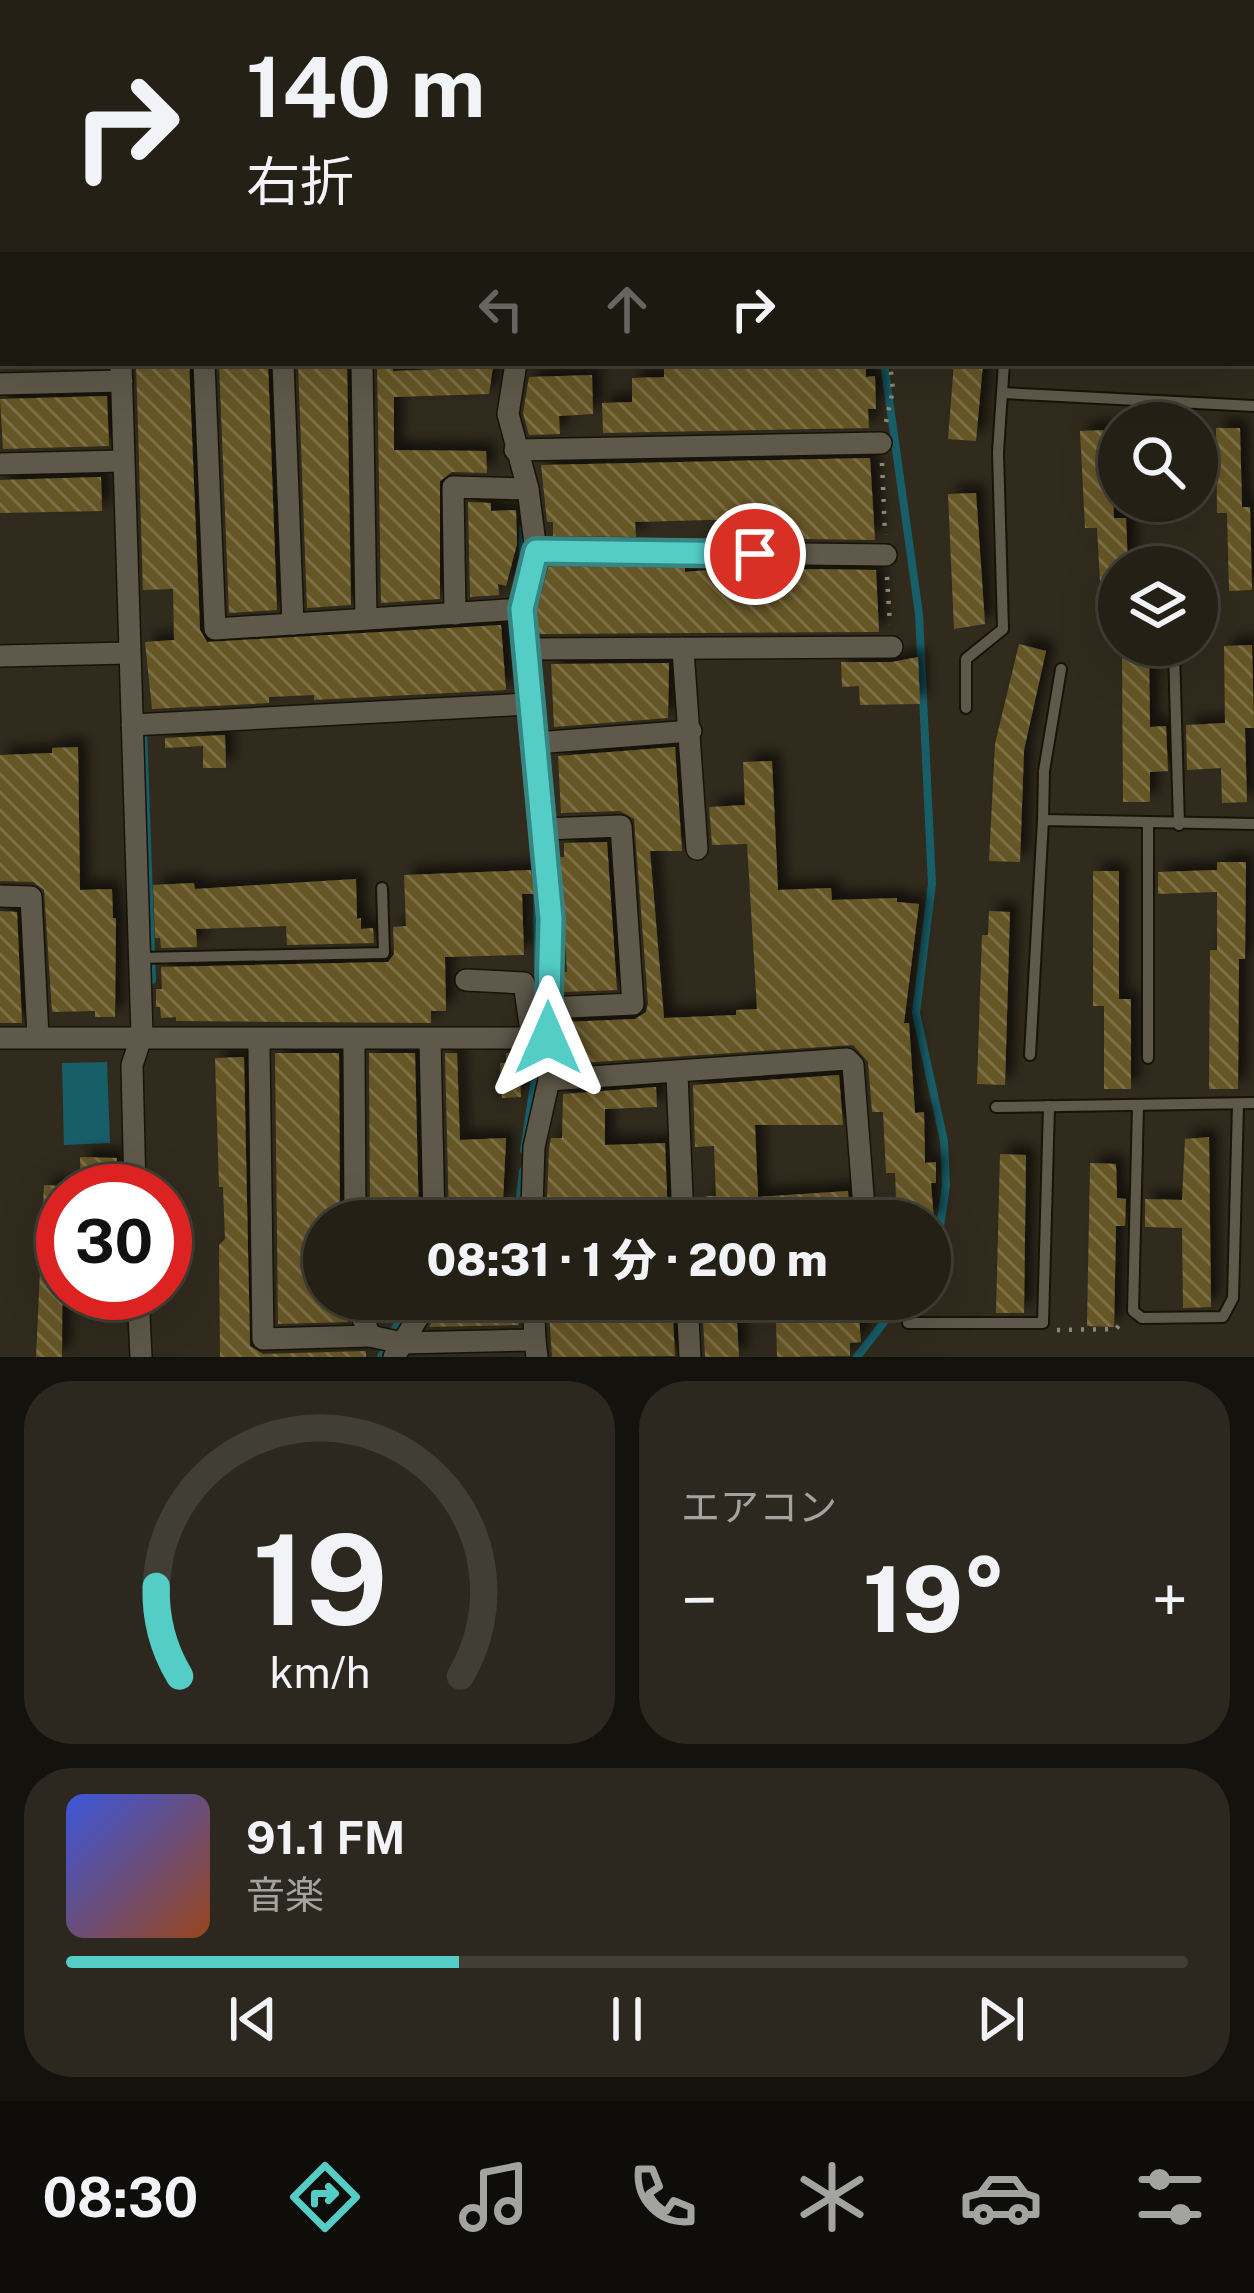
<!DOCTYPE html>
<html lang="ja">
<meta charset="utf-8">
<style>
body{margin:0;font-family:"Public Sans","Noto Sans JP",sans-serif;background:#2c281f;color:#f1f3f6;height:100vh;display:flex;flex-direction:column;font-size:45px;white-space:nowrap}
*{box-sizing:border-box;margin:0}
p{font-size:39px;color:#a3a3a1}
.icon{flex:none;width:66px;height:66px;fill:none;stroke:currentColor;stroke-width:2;stroke-linecap:round;stroke-linejoin:round}
.map{position:relative;height:1357px;overflow:hidden}
.panel{display:flex;flex-direction:column;gap:24px;padding:24px;background:#14120c;flex:1}
.panel>*{flex:none}
.top-card{position:absolute;left:0px;top:0px;width:1254px;height:366px;box-shadow:0 12px 48px #0002,0 0 0 3px #413e35;background:#242016;color:#f1f3f6;overflow:hidden}
.controls{position:absolute;left:1098px;top:402px;display:grid;gap:24px}
.controls a{display:grid;place-items:center;width:120px;height:120px;border-radius:50%;background:#242016;box-shadow:0 12px 48px #0002,0 0 0 3px #413e35;font-size:60px}
.speed{position:absolute;left:36px;top:1164px;display:flex;gap:24px;font-size:60px;font-weight:700;text-align:center}
.speed>*{display:grid;place-content:center;width:156px;height:156px;border-radius:50%;background:#242016;box-shadow:0 12px 48px #0002,0 0 0 3px #413e35;line-height:1}
.speed .limit{border:18px solid #d22;background:#fff;color:#111}
.pin{position:absolute;display:grid;place-items:center;width:102px;height:102px;color:#fff;margin:-51px;border:6px solid #fff;border-radius:50%;box-shadow:0 3px 12px #0007}
.me{position:absolute;width:132px;margin:-66px;rotate:0deg;stroke-linejoin:round;filter:drop-shadow(0 0 9px #0008)}
.turn{display:flex;align-items:center;gap:42px;height:252px;padding:0 48px;font-size:54px}
.turn .icon{width:156px;height:156px;stroke-width:2.5}
.turn b{display:block;font-size:84px;line-height:102px}
.lanes{display:flex;align-items:center;height:114px;padding:0 48px;background:#0003;justify-content:center;gap:60px;direction:ltr}
.lanes .off{opacity:.35}
.big{font-size:90px;font-weight:800;line-height:1.1}
.panel .card{flex:1;display:flex;flex-direction:column;justify-content:center;gap:18px;min-width:0;padding:0 42px;border-radius:48px;background:#2c281f}
.panel .dial{align-items:center;gap:0}
.dial svg{height:312px;overflow:visible;fill:none;stroke:#413e35;stroke-width:7;stroke-linecap:round;text-anchor:middle}
.dial text{fill:#f1f3f6;stroke:none}
.song{display:flex;align-items:center;gap:36px}
.cover{width:144px;height:144px;border-radius:18px;background:linear-gradient(135deg,hsl(230 70% 55%),hsl(20 70% 35%))}
.played{height:12px;border-radius:6px;background:linear-gradient(90deg,#54cdc7 35%,#413e35 35%)}
.keys{display:flex;justify-content:space-around;direction:ltr}
.heat{display:flex;justify-content:space-between;align-items:center;font-size:66px;direction:ltr}
.panel .tiles{flex:1;display:grid;gap:24px;grid-template-columns:1fr 1fr}
.card:last-child{grid-column:span 2}
.trip{position:absolute;left:303px;top:1200px;width:648px;height:120px;border-radius:60px;background:#242016;box-shadow:0 12px 48px #0002,0 0 0 3px #413e35;font-weight:800;line-height:120px;text-align:center}
.tabs{display:flex;height:192px;justify-content:space-around;align-items:center;background:#0e0d09;color:#a3a3a1}
.tabs .icon{width:84px;height:84px}
.tabs .selected{color:#54cdc7}
.tabs b{font-size:54px;color:#f1f3f6}
.map>svg:first-child{display:block}
.water{fill:#185e68}
.lines{fill:none;stroke-linecap:round;stroke-linejoin:round}
.stream{stroke:#185e68;stroke-width:8}
.building{fill:url(#building-back-hatch);filter:url(#shadow)}
.service-casing{stroke:#181307;stroke-width:14}
.minor-casing{stroke:#181307;stroke-width:24}
.path{stroke:#8b877c;stroke-width:4.5;stroke-dasharray:3 9;stroke-linecap:butt}
.service{stroke:#5e594a;stroke-width:10}
.minor{stroke:#5e594a;stroke-width:21}
.route-casing{stroke:#378581;stroke-width:30}
.route{stroke:#54cdc7;stroke-width:21}
</style>
<div class="map">
<svg width="1254" height="1357" viewBox="0 0 1254 1357">
<defs>
<pattern id="building-back-hatch" width="6" height="6" patternUnits="userSpaceOnUse" patternTransform="scale(3)"><rect width="6" height="6" fill="#665728"/><path d="M-1 5l2 2M0 0l6 6M5-1l2 2" fill="none" stroke="#7c6f47"/></pattern>
<filter id="shadow"><feDropShadow dx="9" dy="-9" stdDeviation="6" flood-color="#0009"/></filter>
</defs>
<rect width="100%" height="100%" fill="#302b1d"/>
<polygon class="water" points="107,1062 110,1143 64,1145 62,1063"/>
<g class="lines">
<g class="stream">
<polyline points="882,3 882,0"/>
<polyline points="884,363 919,614 932,884 916,1013 944,1141 946,1185 936,1255 930,1263"/>
<polyline points="523,567 523,528"/>
<polyline points="143,730 152,980"/>
<polyline points="523,731 534,853"/>
<polyline points="537,880 538,979"/>
<polyline points="524,1150 539,1052"/>
<polyline points="508,1221 519,1206 523,1171"/>
<polyline points="381,1357 410,1299"/>
<polyline points="857,1357 902,1299"/>
</g>
</g>
<g class="building">
<polygon points="136,363 189,363 200,630 207,642 501,625 506,690 314,700 314,695 269,697 269,703 152,709 145,642 174,640 173,589 143,590"/>
<polygon points="219,363 268,363 277,610 229,613"/>
<polygon points="298,363 347,363 351,605 307,608"/>
<polygon points="377,363 393,363 393,371 493,367 489,394 394,397 394,450 486,451 487,473 452,472 440,481 440,599 381,603"/>
<polygon points="664,363 866,363 866,377 875,376 876,409 868,409 869,428 603,433 602,403 632,402 632,378 664,377"/>
<polygon points="954,363 983,363 976,441 948,439"/>
<polygon points="592,375 593,414 559,416 560,434 529,435 523,413 529,377"/>
<polygon points="107,396 109,446 3,449 0,399"/>
<polygon points="1216,428 1240,428 1242,507 1250,507 1252,590 1229,591 1227,513 1217,513"/>
<polygon points="1109,430 1114,518 1126,518 1128,567 1119,567 1119,615 1102,616 1097,528 1085,528 1080,431"/>
<polygon points="870,458 875,540 730,538 730,520 709,520 635,522 636,537 553,536 553,522 547,522 541,465"/>
<polygon points="101,477 102,511 0,513 0,480"/>
<polygon points="976,493 985,624 954,629 948,494"/>
<polygon points="468,502 491,503 491,511 516,510 517,544 506,586 498,584 499,595 470,597"/>
<polygon points="554,566 685,568 685,572 731,568 876,570 879,632 539,634 537,610 548,567"/>
<polygon points="1019,644 1046,651 1024,750 1020,862 989,861 995,744"/>
<polygon points="1252,645 1254,728 1245,728 1247,802 1222,803 1221,768 1187,770 1186,725 1225,723 1224,646"/>
<polygon points="1122,651 1149,651 1150,727 1166,726 1168,771 1150,772 1150,802 1123,802"/>
<polygon points="918,657 920,704 860,705 859,686 842,687 841,662 892,662"/>
<polygon points="669,663 668,718 554,727 551,664"/>
<polygon points="225,735 226,768 203,768 203,746 165,748 165,738"/>
<polygon points="78,747 80,890 112,889 113,918 116,918 115,1017 95,1017 95,1011 52,1012 44,890 33,882 0,881 0,755 52,753 52,748"/>
<polygon points="675,747 682,851 650,851 664,1018 736,1015 736,1010 757,1009 747,844 712,845 709,807 745,805 743,762 772,761 778,890 831,888 832,900 897,898 897,902 919,904 904,1023 909,1023 915,1113 924,1112 925,1163 936,1162 936,1183 931,1183 934,1221 897,1221 895,1173 886,1173 883,1112 872,1112 868,1062 853,1045 564,1064 564,1022 635,1019 646,1012 648,1003 634,819 620,811 561,813 558,756"/>
<polygon points="607,842 617,990 563,992 564,972 567,972 560,857 564,857 564,843"/>
<polygon points="1217,862 1246,862 1245,959 1239,959 1238,1089 1209,1089 1210,950 1217,950 1217,892 1158,894 1158,872 1217,870"/>
<polygon points="531,870 534,894 522,894 524,955 445,957 446,1011 431,1011 431,1023 176,1021 176,1017 161,1018 160,1007 156,1007 156,989 162,989 161,967 388,962 394,954 393,927 406,926 404,875"/>
<polygon points="1093,871 1119,871 1119,999 1131,999 1131,1089 1104,1089 1104,1006 1093,1006"/>
<polygon points="356,879 357,919 361,918 361,929 373,928 374,943 287,945 286,926 196,929 197,947 161,948 160,938 155,938 153,885 194,883 195,889"/>
<polygon points="0,911 17,912 22,1023 0,1023"/>
<polygon points="989,911 1010,912 1005,1085 977,1084 982,935 988,935"/>
<polygon points="275,1053 339,1053 340,1221 324,1221 324,1299 340,1299 348,1322 278,1324"/>
<polygon points="369,1053 415,1053 419,1221 370,1221"/>
<polygon points="445,1053 457,1053 460,1140 506,1138 503,1202 496,1202 497,1221 449,1221"/>
<polygon points="506,1053 533,1053 534,1068 520,1068 521,1097 502,1098 500,1063 506,1063"/>
<polygon points="244,1057 250,1346 263,1354 366,1351 366,1357 220,1357 219,1245 225,1239 223,1187 219,1187 215,1058"/>
<polygon points="839,1075 843,1125 755,1125 758,1197 848,1191 850,1221 707,1221 706,1196 716,1196 714,1146 695,1147 693,1085"/>
<polygon points="656,1087 657,1107 605,1109 605,1145 665,1143 668,1219 561,1221 560,1201 547,1201 549,1149 551,1138 562,1138 563,1094"/>
<polygon points="1209,1137 1211,1307 1183,1308 1182,1228 1145,1227 1145,1199 1182,1200 1185,1139"/>
<polygon points="1000,1154 1026,1155 1024,1313 996,1313"/>
<polygon points="80,1157 117,1158 114,1191 81,1191"/>
<polygon points="1090,1163 1116,1164 1117,1198 1126,1199 1125,1226 1116,1226 1114,1327 1087,1326"/>
<polygon points="44,1185 63,1186 62,1357 36,1357"/>
<polygon points="464,1299 518,1299 519,1325 429,1327 443,1302"/>
<polygon points="548,1299 672,1299 675,1356 552,1357"/>
<polygon points="702,1299 865,1299 866,1316 859,1317 861,1342 850,1343 850,1356 777,1357 776,1320 737,1322 739,1357 705,1357"/>
</g>
<g class="lines">
<defs>
<g id="service">
<polyline points="1000,0 1001,3"/>
<polyline points="1161,0 1161,3"/>
<polyline points="1251,41 1254,40"/>
<polyline points="1251,61 1254,80"/>
<polyline points="1002,393 1254,406"/>
<polyline points="1174,651 1179,825"/>
<polyline points="966,708 966,659 1003,629 998,452 1004,363"/>
<polyline points="1043,820 1044,771 1061,669"/>
<polyline points="1148,823 1148,1058"/>
<polyline points="139,958 384,953 382,888"/>
<polyline points="1030,1055 1043,820 1254,824"/>
<polyline points="1138,1105 1133,1311 1142,1318 1223,1317 1233,1298 1238,1104"/>
<polyline points="996,1107 1254,1103"/>
<polyline points="908,1323 1043,1323 1049,1106"/>
</g>
<g id="minor">
<polyline points="490,0 490,3"/>
<polyline points="171,3 172,0"/>
<polyline points="0,21 3,22"/>
<polyline points="0,262 3,262"/>
<polyline points="121,363 142,1035 132,1065 135,1191"/>
<polyline points="204,363 215,629 522,609"/>
<polyline points="283,363 293,624"/>
<polyline points="362,363 366,619"/>
<polyline points="516,363 508,414 528,489 536,551 522,609 551,919 547,1008 549,1080 534,1147 532,1207 523,1221"/>
<polyline points="0,384 122,381"/>
<polyline points="515,450 881,443"/>
<polyline points="0,464 123,461"/>
<polyline points="536,551 886,555"/>
<polyline points="455,614 453,487 528,489"/>
<polyline points="526,649 892,647"/>
<polyline points="683,650 697,849"/>
<polyline points="0,656 128,653"/>
<polyline points="132,725 528,704"/>
<polyline points="536,743 691,731"/>
<polyline points="545,829 621,826 633,1004 547,1008"/>
<polyline points="0,896 31,897 38,1037"/>
<polyline points="466,980 524,983 532,1038"/>
<polyline points="0,1038 548,1038"/>
<polyline points="430,1039 434,1221"/>
<polyline points="354,1045 355,1221"/>
<polyline points="259,1048 263,1339 370,1336"/>
<polyline points="677,1074 683,1221"/>
<polyline points="549,1080 847,1059 853,1065 865,1221"/>
<polyline points="138,1293 141,1357"/>
<polyline points="355,1299 370,1336 402,1343 535,1340 537,1357"/>
<polyline points="533,1299 535,1340"/>
<polyline points="687,1299 690,1357"/>
<polyline points="394,1357 429,1299"/>
</g>
</defs>
<use href="#service" class="service-casing"/>
<use href="#minor" class="minor-casing"/>
<g class="path">
<polyline points="888,0 888,3"/>
<polyline points="0,100 3,96"/>
<polyline points="886,422 893,390 890,363"/>
<polyline points="882,463 885,535"/>
<polyline points="887,577 890,625"/>
<polyline points="1057,1330 1116,1329 1121,1323"/>
</g>
<use href="#service" class="service"/>
<use href="#minor" class="minor"/>
</g>
<g class="lines">
<defs>
<polyline id="route" points="548,1038 551,919 522,609 536,551 755,554"/>
</defs>
<use href="#route" class="route-casing"/>
<use href="#route" class="route"/>
</g>
</svg>
<div class="controls">
<a><svg class="icon" aria-label="search" viewBox="0 0 24 24"><circle cx="10" cy="10" r="6"/><path d="M15 15l6 6"/></svg></a>
<a><svg class="icon" aria-label="layers" viewBox="0 0 24 24"><path d="M12 4l9 5-9 5-9-5zM3 14l9 5 9-5"/></svg></a>
</div>
<div class="speed"><div class="limit">30</div></div>
<div class="pin" style="left:755px;top:554px;background:#d93025"><svg class="icon" aria-label="arrive" viewBox="0 0 24 24"><path d="M6 21V4h12l-3 4 3 4H6"/></svg></div>
<svg class="me" style="left:548px;top:1038px" viewBox="-20 -20 40 40"><path d="M0-17L14 15 0 8-14 15z" fill="#54cdc7" stroke="#fff" stroke-width="4"/></svg>
<div class="trip">08:31 · 1 分 · 200 m</div>
<div class="top-card">
<div class="turn"><svg class="icon" aria-label="right" viewBox="0 0 24 24"><path d="M7 20v-9h11M14 6l5 5-5 5"/></svg><div><b>140 m</b>右折</div></div>
<div class="lanes"><svg class="icon off" aria-label="left" viewBox="0 0 24 24"><path d="M17 20v-9H6M10 6l-5 5 5 5"/></svg><svg class="icon off" aria-label="ahead" viewBox="0 0 24 24"><path d="M12 20V5M6 11l6-6 6 6"/></svg><svg class="icon" aria-label="right" viewBox="0 0 24 24"><path d="M7 20v-9h11M14 6l5 5-5 5"/></svg></div>
</div>
</div>
<section class="panel">
<div class="tiles">
<div class="card dial"><svg viewBox="0 0 100 80">
<path d="M14 69A42 42 0 1 1 86 69"/>
<path d="M14 69A42 42 0 0 1 8 46" stroke="#54cdc7"/>
<text x="50" y="56" font-size="32" font-weight="700">19</text>
<text x="50" y="72" font-size="11">km/h</text>
</svg></div>
<div class="card"><p>エアコン</p>
<div class="heat"><a>−</a><b class="big">19°</b><a>+</a></div>
</div>
<div class="card">
<div class="song"><i class="cover"></i><div><b>91.1 FM</b><p>音楽</p></div></div>
<div class="played"></div>
<div class="keys"><svg class="icon" aria-label="previous" viewBox="0 0 24 24"><path d="M18 5L8 12l10 7zM5 5v14"/></svg><svg class="icon" aria-label="pause" viewBox="0 0 24 24"><path d="M8 5v14M16 5v14"/></svg><svg class="icon" aria-label="next" viewBox="0 0 24 24"><path d="M6 5l10 7-10 7zM19 5v14"/></svg></div>
</div>
</div>
</section>
<nav class="tabs">
<b>08:30</b>
<svg class="icon selected" aria-label="directions" viewBox="0 0 24 24"><path d="M12 3l9 9-9 9-9-9zM9 14v-3h6M13 9l2 2-2 2"/></svg>
<svg class="icon" aria-label="music" viewBox="0 0 24 24"><path d="M9 18V5l10-2v13"/><circle cx="6" cy="18" r="3"/><circle cx="16" cy="16" r="3"/></svg>
<svg class="icon" aria-label="phone" viewBox="0 0 24 24"><path d="M5 4h4l2 5-3 2q2 4 5 5l2-3 5 2v4C11 20 4 13 5 4z"/></svg>
<svg class="icon" aria-label="climate" viewBox="0 0 24 24"><path d="M12 3v18M4 7l16 10M4 17L20 7"/></svg>
<svg class="icon" aria-label="car" viewBox="0 0 24 24"><path d="M5 17H2v-5l4-1 3-4h7l3 4 3 1v5h-3M9 17h6M6 11h13"/><circle cx="7" cy="17" r="2"/><circle cx="17" cy="17" r="2"/></svg>
<svg class="icon" aria-label="filters" viewBox="0 0 24 24"><path d="M4 7h16M4 17h16"/><circle cx="9" cy="7" r="2"/><circle cx="15" cy="17" r="2"/></svg>
</nav>
